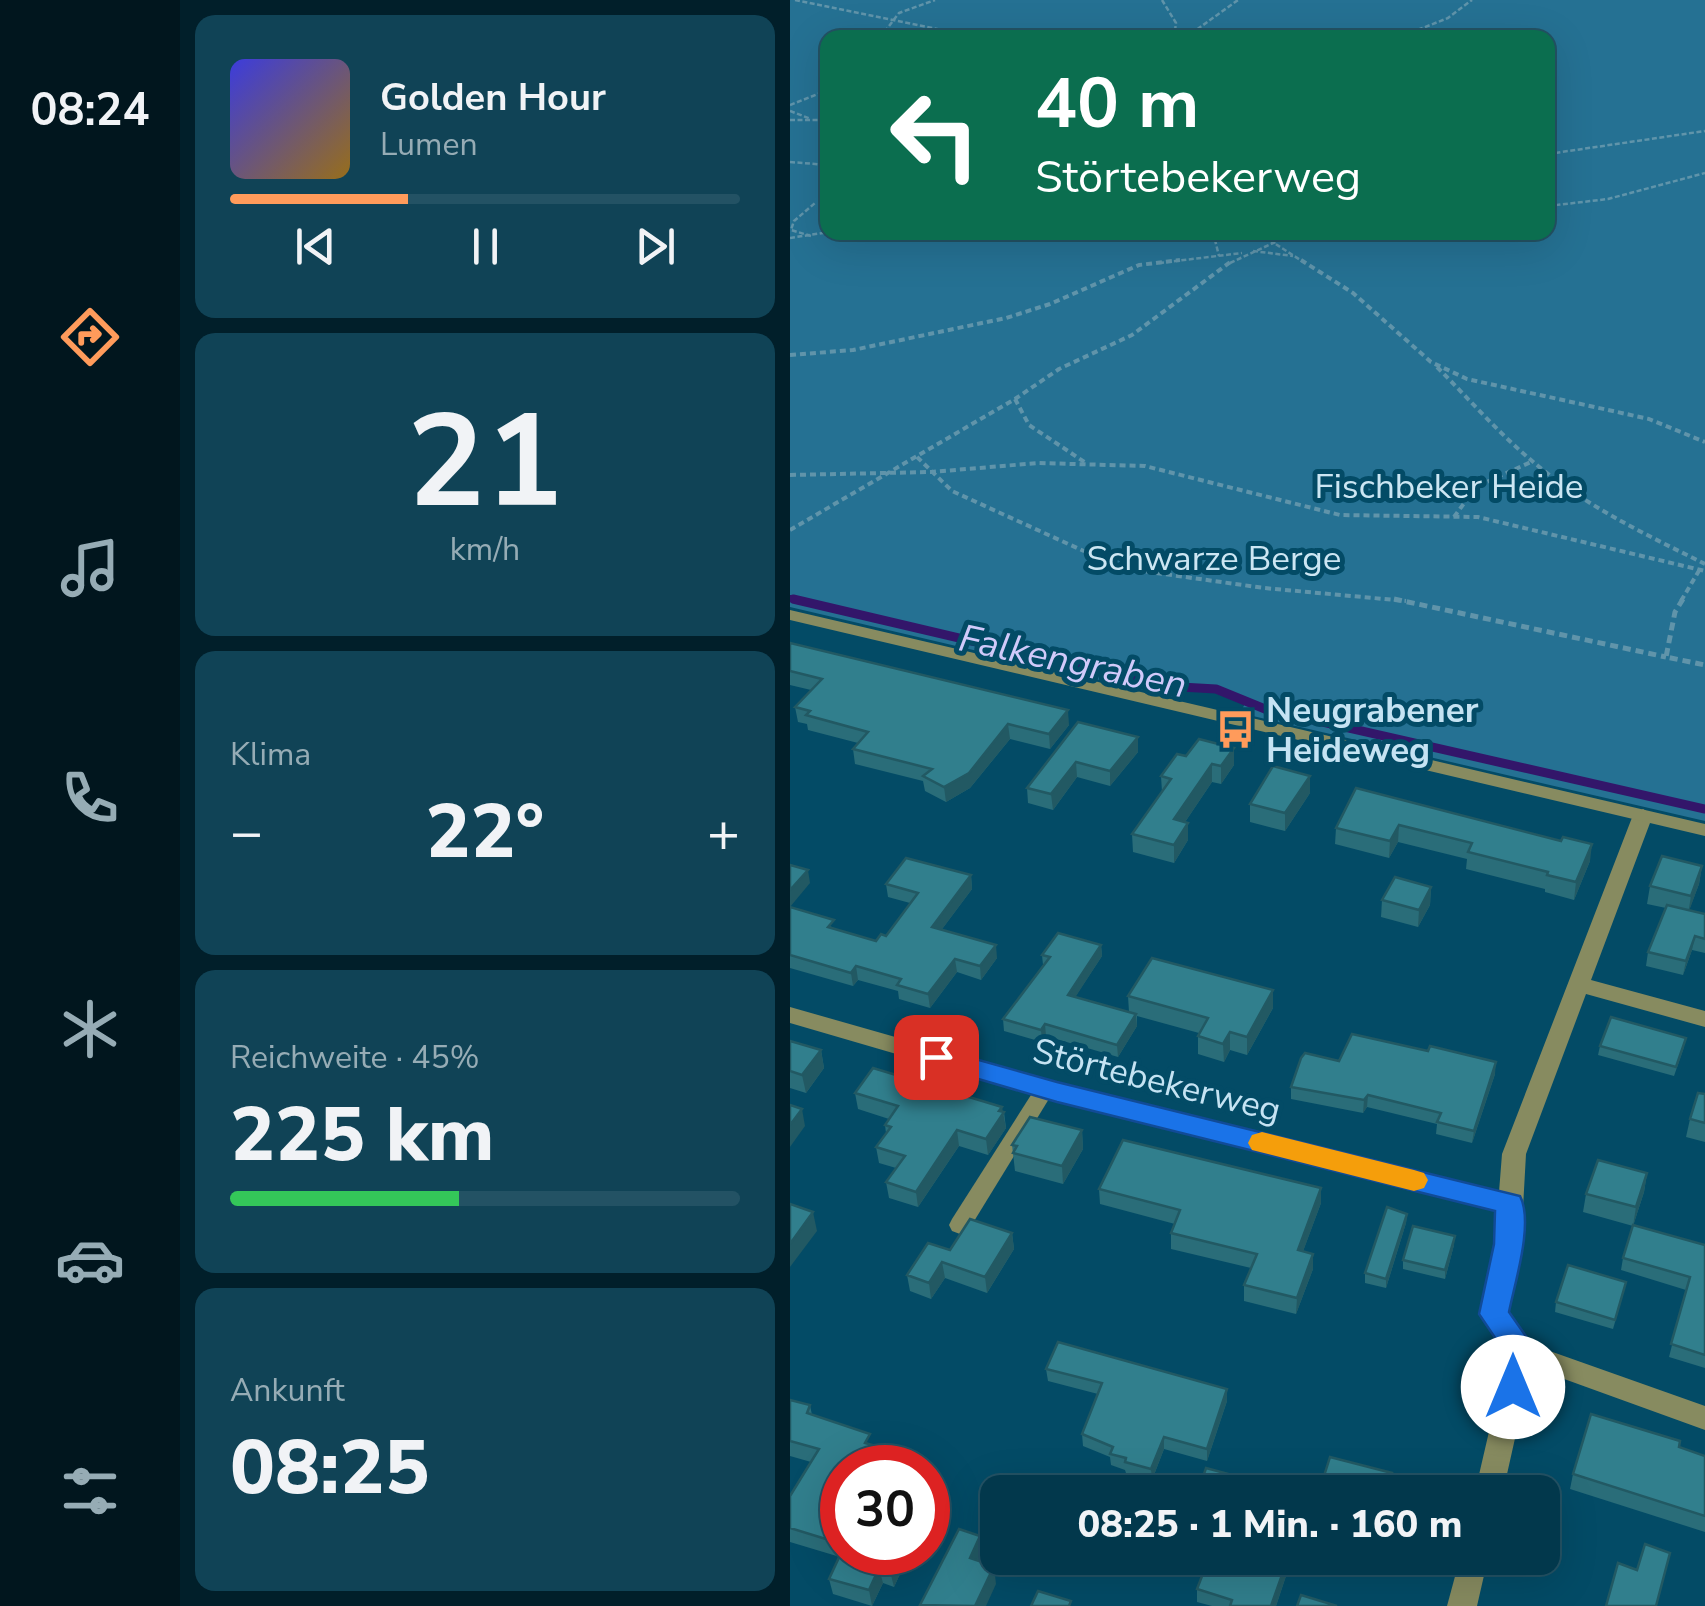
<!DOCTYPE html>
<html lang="de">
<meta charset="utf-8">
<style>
body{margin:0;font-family:"Nunito Sans",sans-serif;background:#104356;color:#f1f3f6;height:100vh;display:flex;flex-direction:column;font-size:38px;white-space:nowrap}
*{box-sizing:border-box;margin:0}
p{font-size:32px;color:#96acb5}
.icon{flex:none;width:55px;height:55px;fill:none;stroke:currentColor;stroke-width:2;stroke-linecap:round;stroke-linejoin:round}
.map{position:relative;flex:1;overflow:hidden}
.details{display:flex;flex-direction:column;gap:15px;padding:15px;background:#011f2a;width:610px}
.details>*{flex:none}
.guide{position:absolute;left:30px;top:30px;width:735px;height:210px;border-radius:20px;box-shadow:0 10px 40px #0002,0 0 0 2px #235264;background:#0b6e4f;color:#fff;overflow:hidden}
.speed{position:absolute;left:30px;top:1445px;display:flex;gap:20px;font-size:50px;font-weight:700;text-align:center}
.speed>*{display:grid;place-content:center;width:130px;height:130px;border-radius:50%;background:#02384c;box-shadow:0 10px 40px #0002,0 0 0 2px #235264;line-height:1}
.speed .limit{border:15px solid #d22;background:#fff;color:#111}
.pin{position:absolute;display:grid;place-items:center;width:85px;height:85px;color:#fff;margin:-42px;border-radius:20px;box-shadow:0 5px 15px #0006}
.me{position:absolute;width:110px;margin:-55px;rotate:0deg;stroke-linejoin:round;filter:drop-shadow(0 0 8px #0008)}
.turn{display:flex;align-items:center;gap:35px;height:210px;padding:0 50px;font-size:45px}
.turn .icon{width:130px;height:130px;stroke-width:2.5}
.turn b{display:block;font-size:70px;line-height:85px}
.big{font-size:75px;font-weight:800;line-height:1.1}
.details .card{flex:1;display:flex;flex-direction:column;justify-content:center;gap:15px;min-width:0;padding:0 35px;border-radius:20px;background:#104356}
.details .dial{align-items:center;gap:0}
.dial b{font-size:130px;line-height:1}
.song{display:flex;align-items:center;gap:30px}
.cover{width:120px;height:120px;border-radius:15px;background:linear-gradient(135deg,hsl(240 70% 55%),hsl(40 70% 35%))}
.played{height:10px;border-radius:5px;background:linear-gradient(90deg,#ff9b5b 35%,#235264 35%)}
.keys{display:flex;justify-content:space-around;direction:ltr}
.heat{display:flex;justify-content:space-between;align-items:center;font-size:55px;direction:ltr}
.charge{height:15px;border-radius:8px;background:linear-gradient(90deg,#34c759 45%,#235264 0)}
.trip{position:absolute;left:190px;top:1475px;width:580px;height:100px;border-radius:20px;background:#02384c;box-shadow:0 10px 40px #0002,0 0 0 2px #235264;font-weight:800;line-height:100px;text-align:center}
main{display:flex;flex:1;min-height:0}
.dock{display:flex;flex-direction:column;width:180px;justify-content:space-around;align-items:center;background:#01161e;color:#96acb5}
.dock .icon{width:70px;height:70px}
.dock .active{color:#ff9b5b}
.dock b{font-size:45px;color:#f1f3f6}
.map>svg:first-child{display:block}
.green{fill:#257193;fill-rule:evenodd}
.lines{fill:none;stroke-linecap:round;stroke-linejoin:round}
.stream-far1{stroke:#33166a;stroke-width:6}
.stream{stroke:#33166a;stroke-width:9}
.path-far2{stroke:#6094aa;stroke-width:2.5;stroke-dasharray:5 2.5;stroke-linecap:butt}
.path-far1{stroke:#6094aa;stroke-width:4;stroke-dasharray:6 4;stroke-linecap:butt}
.path{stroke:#6094aa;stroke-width:5;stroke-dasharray:8 5;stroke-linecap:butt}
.service{fill:#878b60;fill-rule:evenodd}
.minor{fill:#878b60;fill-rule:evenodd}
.tertiary{fill:#878b60;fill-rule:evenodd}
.wall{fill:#2a6d79}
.shaded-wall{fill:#225963}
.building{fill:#317f8d;stroke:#225963;stroke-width:2.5}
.route{fill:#1a73e8;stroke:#114b97;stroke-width:2.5}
.slow{fill:#f59e0b}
.labels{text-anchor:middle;stroke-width:10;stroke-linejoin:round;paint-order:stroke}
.park-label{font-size:35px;fill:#cce6f3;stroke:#034b66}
.poi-label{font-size:35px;font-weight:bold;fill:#c5e3f3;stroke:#034b66;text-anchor:start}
.street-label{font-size:35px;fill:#c5e3f3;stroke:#034b66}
.water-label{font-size:38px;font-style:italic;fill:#d1cafa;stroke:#034b66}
</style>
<main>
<nav class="dock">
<b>08:24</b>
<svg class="icon active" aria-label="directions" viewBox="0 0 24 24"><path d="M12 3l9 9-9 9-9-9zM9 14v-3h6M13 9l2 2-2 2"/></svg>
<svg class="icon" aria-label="music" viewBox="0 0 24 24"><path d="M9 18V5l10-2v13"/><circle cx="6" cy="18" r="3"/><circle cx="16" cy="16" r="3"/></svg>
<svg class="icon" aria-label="phone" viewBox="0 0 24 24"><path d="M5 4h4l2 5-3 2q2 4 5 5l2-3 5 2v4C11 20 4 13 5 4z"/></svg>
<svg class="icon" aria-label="climate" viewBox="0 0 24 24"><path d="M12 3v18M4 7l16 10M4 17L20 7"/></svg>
<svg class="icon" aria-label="car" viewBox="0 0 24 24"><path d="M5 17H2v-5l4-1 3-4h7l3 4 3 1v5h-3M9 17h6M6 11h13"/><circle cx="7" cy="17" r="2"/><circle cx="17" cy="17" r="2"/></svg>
<svg class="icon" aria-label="filters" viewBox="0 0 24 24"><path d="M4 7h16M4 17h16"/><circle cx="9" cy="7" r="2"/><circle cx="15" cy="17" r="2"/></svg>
</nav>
<section class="details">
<div class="card">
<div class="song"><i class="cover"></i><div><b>Golden Hour</b><p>Lumen</p></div></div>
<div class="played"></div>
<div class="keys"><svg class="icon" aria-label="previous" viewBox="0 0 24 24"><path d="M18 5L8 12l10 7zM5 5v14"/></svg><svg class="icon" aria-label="pause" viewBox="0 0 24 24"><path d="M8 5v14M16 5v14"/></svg><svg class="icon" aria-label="next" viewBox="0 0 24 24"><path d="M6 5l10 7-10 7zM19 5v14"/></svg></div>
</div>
<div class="card dial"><b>21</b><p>km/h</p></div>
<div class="card"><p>Klima</p>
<div class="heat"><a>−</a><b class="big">22°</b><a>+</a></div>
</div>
<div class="card"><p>Reichweite · 45%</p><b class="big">225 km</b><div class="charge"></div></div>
<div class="card"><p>Ankunft</p><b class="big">08:25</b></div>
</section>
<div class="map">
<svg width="915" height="1606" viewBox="0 0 915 1606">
<rect width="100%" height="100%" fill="#034b66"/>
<path class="green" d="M0 0H915V821L450 713 457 700 396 686 387 698 0 607ZM38 38H758V232H38Z"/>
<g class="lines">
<polyline class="stream-far1" points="0,598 14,601"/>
<polyline class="stream" points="3,599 373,686 426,689 475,709 915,809"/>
<g class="path-far2">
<polyline points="5,0 147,29 169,38"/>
<polyline points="372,0 386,23 384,38"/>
<polyline points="90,38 109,13 145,0"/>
<polyline points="395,38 448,0"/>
<polyline points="607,38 658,18 682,0"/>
<polyline points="0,105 38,90"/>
<polyline points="0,111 21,119"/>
<polyline points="0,120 38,120"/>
<polyline points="758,154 915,131"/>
<polyline points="0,162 38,165"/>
<polyline points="758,206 818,199 915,173"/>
<polyline points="423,232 429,256"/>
<polyline points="467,232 515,263"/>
<polyline points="21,236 1,230 4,221 25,203"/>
<polyline points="0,238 39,232"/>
<polyline points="463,251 503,256"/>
<polyline points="369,263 452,253"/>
<polyline points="440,263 507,232"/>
</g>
<g class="path-far1">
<polyline points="511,260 563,293 641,362 677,379 859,419 915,442"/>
<polyline points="0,355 63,350 216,318 260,304 349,265 390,260"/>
<path d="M647 367C680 400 711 436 747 465 797 507 857 535 915 564"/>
<polyline points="225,399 239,425 296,463"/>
<polyline points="127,457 162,491 331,568 474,588 616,601"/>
<polyline points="0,475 141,472 248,463 355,466 550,515 688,517 915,571"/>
<polyline points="664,517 686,487 743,461"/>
<polyline points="0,530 225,399 269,369 342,335 443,260"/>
<polyline points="891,601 910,569"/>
</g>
<g class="path">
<polyline points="604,599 876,657"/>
<polyline points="893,599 885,612 876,657 915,665"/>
</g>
<polygon class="service" points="255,1081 262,1084 265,1089 178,1231 170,1234 162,1231 159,1225 162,1219 248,1084"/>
<g class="minor">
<polygon points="853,809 863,815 801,980 915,1011 915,1027 796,994 736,1154 731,1244 717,1312 740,1344 915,1406 915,1430 741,1367 713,1492 685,1492 717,1354 691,1314 705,1244 708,1211 267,1101 0,1023 0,1007 267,1083 709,1192 712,1154 843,815"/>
<polygon points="670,1558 698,1558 687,1606 657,1606"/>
</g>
<polygon class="tertiary" points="0,610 915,824 915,836 0,620"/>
</g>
<g class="wall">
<polygon points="0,643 279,725 260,749 220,739 180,788 156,802 135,791 133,781 65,764 63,749 68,743 18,730 17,724 8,722 5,707 21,690 0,685"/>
<polygon points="288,722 348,752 320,786 287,777 263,810 238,803 237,788"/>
<polygon points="387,754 444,765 431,784 422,782 395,822 398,840 384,863 343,852 342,834 372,792 371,776"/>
<polygon points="566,788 800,861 784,900 755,892 755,889 676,869 677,859 608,842 599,858 545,844 546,828"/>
<polygon points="520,793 495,831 460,822 460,804"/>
<polygon points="912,866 909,884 899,910 915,914 915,953 902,950 893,975 856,966 858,952 876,908 857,904 860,886"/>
<polygon points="181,875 182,889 152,929 207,958 191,980 167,972 140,1008 109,999 108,991 68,980 63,986 0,968 0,907 46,929 86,941 96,936 120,903 98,897 96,884"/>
<polygon points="641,887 640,905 628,927 591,917 592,900"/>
<polygon points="311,945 312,956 285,997 339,1012 338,996 483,1008 457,1055 440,1050 434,1062 408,1054 408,1036 409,1033 347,1016 347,1026 328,1057 256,1036 252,1042 214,1031 213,1019 253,965 252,955"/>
<polygon points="0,1041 31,1050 34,1068 16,1093 0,1088"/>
<polygon points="810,1046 894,1047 884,1076 808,1055"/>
<polygon points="549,1061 705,1074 682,1143 646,1134 647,1124 577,1107 573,1113 501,1099 501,1087"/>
<polygon points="65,1093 212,1112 214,1112 216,1128 198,1155 169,1146 128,1207 99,1198 96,1182 106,1168 89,1163 86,1147 96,1133 95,1125 99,1119 68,1109"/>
<polygon points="915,1094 915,1142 896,1137 900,1119"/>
<polygon points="292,1130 293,1149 273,1184 225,1171 222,1145"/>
<polygon points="857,1173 854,1192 843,1226 793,1212 796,1194"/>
<polygon points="309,1189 531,1203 513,1251 523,1269 506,1314 454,1301 454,1285 461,1268 381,1249 381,1233 385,1224 310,1204"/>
<polygon points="617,1214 616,1223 596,1288 575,1283 575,1273"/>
<polygon points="222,1233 224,1249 197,1293 155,1278 141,1299 120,1291 117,1275 160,1250"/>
<polygon points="664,1245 655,1279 613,1269 613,1260"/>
<polygon points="915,1245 915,1368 879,1357 896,1290 831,1270 833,1258"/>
<polygon points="834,1291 823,1329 765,1312 766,1302"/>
<polygon points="256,1369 437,1389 437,1401 417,1461 374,1449 362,1480 336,1473 335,1470 321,1465 320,1457 293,1446 292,1434 308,1394 258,1381"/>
<polygon points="0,1400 20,1405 22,1415 82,1445 114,1454 117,1468 52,1468 52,1552 120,1552 104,1587 93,1583 82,1606 43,1594 39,1579 50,1557 0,1542 0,1496 21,1462 0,1456"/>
<polygon points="889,1447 915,1456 915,1532 780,1489 783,1474"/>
<polygon points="419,1558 502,1558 486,1606 422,1606 407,1602 407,1589"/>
<polygon points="519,1558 581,1558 577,1574"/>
</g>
<g class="shaded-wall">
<polygon points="278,710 279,725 260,749 259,734"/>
<polygon points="218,724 220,739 180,788 156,802 154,787"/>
<polygon points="348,737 348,752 320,786 320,771"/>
<polygon points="444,748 444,765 431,784 431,766"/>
<polygon points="286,762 287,777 263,810 261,794"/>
<polygon points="422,764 422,782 385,837 384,819"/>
<polygon points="520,776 520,793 495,831 495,813"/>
<polygon points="398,823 398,840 384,863 384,845"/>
<polygon points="609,825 608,842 599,858 600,841"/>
<polygon points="802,844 800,861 784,900 786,882"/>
<polygon points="912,866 909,884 898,914 901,896"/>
<polygon points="18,870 20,883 0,907 0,890"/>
<polygon points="181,875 182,889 144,940 142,927"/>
<polygon points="641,887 640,905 628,927 629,910"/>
<polygon points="905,936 902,950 893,975 896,961"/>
<polygon points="206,945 207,958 191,980 190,966"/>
<polygon points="311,945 312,956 279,1007 278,995"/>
<polygon points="165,959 167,972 140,1008 138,994"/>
<polygon points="66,966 68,980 63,986 61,973"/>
<polygon points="483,990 483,1008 457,1055 457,1037"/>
<polygon points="346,1014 347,1026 328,1057 327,1045"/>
<polygon points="255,1024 256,1036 252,1042 251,1030"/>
<polygon points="440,1032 440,1050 434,1062 433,1044"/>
<polygon points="31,1050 34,1068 16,1093 12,1075"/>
<polygon points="706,1062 705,1074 682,1143 684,1131"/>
<polygon points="578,1095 577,1107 573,1113 574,1100"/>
<polygon points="212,1107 216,1128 198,1155 196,1139"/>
<polygon points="12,1109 15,1126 0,1147 0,1125"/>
<polygon points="167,1130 169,1146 128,1207 126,1192"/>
<polygon points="292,1130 293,1149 273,1184 272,1166"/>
<polygon points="857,1173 854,1192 843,1226 846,1207"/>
<polygon points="531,1188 531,1203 508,1265 508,1250"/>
<polygon points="23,1212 27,1231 0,1267 0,1244"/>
<polygon points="617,1214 616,1223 596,1288 596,1279"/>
<polygon points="222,1233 224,1249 197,1293 195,1277"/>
<polygon points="665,1236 664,1245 655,1279 655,1270"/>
<polygon points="523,1254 523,1269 506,1314 507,1298"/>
<polygon points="152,1262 155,1278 141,1299 139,1283"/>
<polygon points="437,1389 437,1401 417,1461 417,1449"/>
<polygon points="374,1437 374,1449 362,1480 361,1469"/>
<polygon points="114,1454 117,1468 107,1468"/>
<polygon points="446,1476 446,1489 445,1492 440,1492"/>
<polygon points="190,1536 193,1553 182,1576 180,1558"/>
<polygon points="109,1552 120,1552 104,1587 100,1571"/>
<polygon points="498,1558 502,1558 486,1606 481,1606"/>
<polygon points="204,1566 206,1584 196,1606 185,1606"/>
<polygon points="89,1568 93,1583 82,1606 79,1590"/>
</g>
<g class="building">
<polygon points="0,643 278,710 259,734 218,724 179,773 154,787 133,776 142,769 63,749 78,732 16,715 20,711 5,707 32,679 0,671"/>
<polygon points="288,722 348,737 320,771 286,762 261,794 237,788"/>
<polygon points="409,739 444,748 431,766 422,764 384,819 398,823 384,845 342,834 381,779 371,776 387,754 396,756"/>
<polygon points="483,766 520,776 495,813 460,804"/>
<polygon points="566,788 771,841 773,837 802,844 786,882 757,875 758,872 678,852 682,843 609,825 600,841 546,828"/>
<polygon points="872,856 912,866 901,896 860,886"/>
<polygon points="116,858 181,875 142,927 206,945 190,966 165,959 138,994 107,985 111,979 66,966 61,973 0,955 0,907 44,920 38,927 86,941 91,934 96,936 128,893 96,884"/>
<polygon points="0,865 18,870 0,890"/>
<polygon points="605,877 641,887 629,910 592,900"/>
<polygon points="877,905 915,914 915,939 905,936 896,961 858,952"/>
<polygon points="268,933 311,945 278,995 346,1014 327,1045 255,1024 251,1030 213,1019 260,957 252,955"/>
<polygon points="362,958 483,990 457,1037 440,1032 433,1044 408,1036 418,1018 338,996"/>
<polygon points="821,1017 896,1038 886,1067 810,1046"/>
<polygon points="562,1034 638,1051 640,1046 706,1062 684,1131 647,1122 651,1113 578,1095 574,1100 501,1087 511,1058 515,1053 549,1061"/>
<polygon points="0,1041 31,1050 12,1075 0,1071"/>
<polygon points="83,1068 212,1107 209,1111 214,1112 196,1139 167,1130 126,1192 96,1182 115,1156 86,1147 101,1127 95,1125 108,1106 65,1093"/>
<polygon points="908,1093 915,1094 915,1123 900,1119"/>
<polygon points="0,1105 12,1109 0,1125"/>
<polygon points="240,1117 292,1130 272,1166 223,1153 227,1146 222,1145"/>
<polygon points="333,1140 531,1188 508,1250 523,1254 507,1298 454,1285 467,1254 381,1233 390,1210 309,1189"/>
<polygon points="808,1160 857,1173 846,1207 796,1194"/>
<polygon points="0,1204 23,1212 0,1244"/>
<polygon points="597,1207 617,1214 596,1279 575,1273"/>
<polygon points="180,1219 222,1233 195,1277 152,1262 139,1283 117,1275 138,1243 160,1250"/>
<polygon points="843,1225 915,1245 915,1355 881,1344 900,1277 833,1258"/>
<polygon points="623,1226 665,1236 655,1270 613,1260"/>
<polygon points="778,1265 836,1282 825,1320 766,1302"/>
<polygon points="268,1342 437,1389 417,1449 374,1437 361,1469 335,1462 336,1458 320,1454 323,1447 292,1434 312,1383 256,1369"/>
<polygon points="0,1400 20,1405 17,1413 80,1434 75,1443 114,1454 107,1468 52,1468 52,1544 0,1528 0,1496 29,1449 0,1441"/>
<polygon points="801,1414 890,1441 889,1447 915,1456 915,1516 783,1474"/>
<polygon points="540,1457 602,1473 596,1492 529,1492"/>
<polygon points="416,1468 446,1476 440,1492 408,1492"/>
<polygon points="169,1529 190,1536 180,1558 204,1566 185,1606 130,1605"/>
<polygon points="855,1544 880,1553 866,1606 816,1606 828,1563 847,1570"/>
<polygon points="52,1551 52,1552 109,1552 100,1571 89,1568 79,1590 39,1579"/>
<polygon points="419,1558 498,1558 481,1606 440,1606 442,1600 407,1589"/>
<polygon points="248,1591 281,1601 279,1606 241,1606"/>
<polygon points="511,1595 547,1606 507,1606"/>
</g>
<path class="route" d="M146 1048 267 1082 730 1196C744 1223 725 1282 719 1312L747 1352 734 1396 723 1400 712 1396 708 1387 716 1354 689 1314 704 1244 705 1211 267 1102 137 1064 133 1057 137 1051Z"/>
<polygon class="slow" points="472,1132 624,1170 634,1173 638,1180 634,1188 624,1191 462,1150 458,1143 462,1135"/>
<defs>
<symbol id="bus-bare" viewBox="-9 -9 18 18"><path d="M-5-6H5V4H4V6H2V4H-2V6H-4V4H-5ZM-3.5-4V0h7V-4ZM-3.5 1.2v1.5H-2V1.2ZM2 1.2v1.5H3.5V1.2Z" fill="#ff9b5b" stroke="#034b66" stroke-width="2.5" paint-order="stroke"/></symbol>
</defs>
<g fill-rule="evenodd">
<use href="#bus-bare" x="418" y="702" width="55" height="55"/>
</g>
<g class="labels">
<g class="park-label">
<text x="659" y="498">Fischbeker Heide</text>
<text x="424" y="570">Schwarze Berge</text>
</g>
<g class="poi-label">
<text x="476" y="722">Neugrabener<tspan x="476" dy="40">Heideweg</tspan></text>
</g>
<g class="street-label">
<text transform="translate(367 1080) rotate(14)" y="12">Störtebekerweg</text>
</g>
<g class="water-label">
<text transform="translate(283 661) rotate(12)" y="13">Falkengraben</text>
</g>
</g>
</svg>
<div class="speed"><div class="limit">30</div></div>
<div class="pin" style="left:146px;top:1057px;background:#d93025"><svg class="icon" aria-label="arrive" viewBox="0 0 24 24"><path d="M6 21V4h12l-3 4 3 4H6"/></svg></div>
<svg class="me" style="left:723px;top:1387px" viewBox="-20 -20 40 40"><circle r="19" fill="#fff"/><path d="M0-13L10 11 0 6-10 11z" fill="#1a73e8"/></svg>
<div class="trip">08:25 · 1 Min. · 160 m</div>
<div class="guide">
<div class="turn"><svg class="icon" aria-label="left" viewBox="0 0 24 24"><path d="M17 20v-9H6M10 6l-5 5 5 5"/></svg><div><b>40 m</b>Störtebekerweg</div></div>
</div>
</div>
</main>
